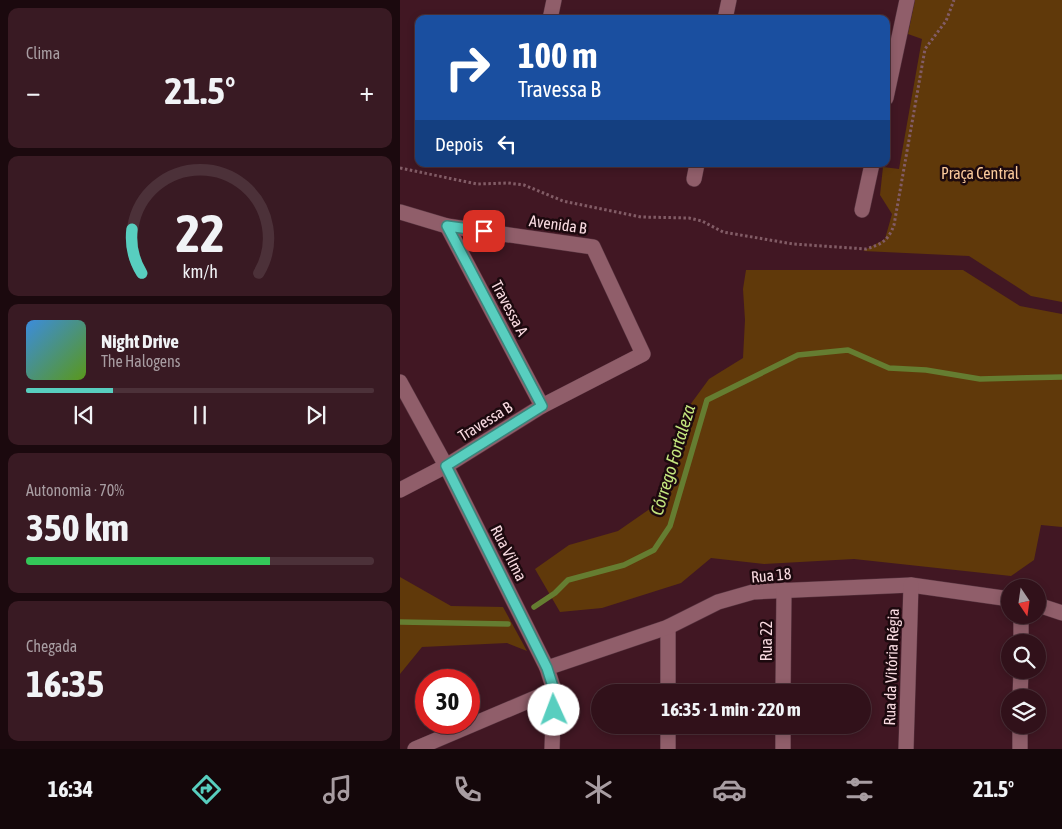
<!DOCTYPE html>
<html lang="pt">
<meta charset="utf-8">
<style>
body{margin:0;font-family:"Asap Condensed",sans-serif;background:#391a23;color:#f1f3f6;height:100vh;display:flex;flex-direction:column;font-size:19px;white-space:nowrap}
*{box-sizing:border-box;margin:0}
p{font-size:16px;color:#a89da2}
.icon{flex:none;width:28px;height:28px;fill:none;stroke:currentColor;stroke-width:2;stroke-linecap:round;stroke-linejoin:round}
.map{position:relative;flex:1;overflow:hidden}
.sheet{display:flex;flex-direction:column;gap:8px;padding:8px;background:#1b090e;width:400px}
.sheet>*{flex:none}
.guide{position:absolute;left:15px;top:15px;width:475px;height:152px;border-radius:10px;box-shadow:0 2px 8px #0003,0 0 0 1px #4c3139;background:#1a4fa0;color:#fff;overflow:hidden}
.needle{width:32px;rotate:167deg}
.tools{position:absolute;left:601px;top:579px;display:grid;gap:10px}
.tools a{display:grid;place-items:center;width:45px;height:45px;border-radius:50%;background:#31111a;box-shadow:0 2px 8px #0003,0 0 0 1px #4c3139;font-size:25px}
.speed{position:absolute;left:15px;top:669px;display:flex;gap:10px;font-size:25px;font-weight:700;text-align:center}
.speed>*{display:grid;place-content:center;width:65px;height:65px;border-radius:50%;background:#31111a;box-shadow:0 2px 8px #0003,0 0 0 1px #4c3139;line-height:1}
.speed .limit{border:8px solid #d22;background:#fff;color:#111}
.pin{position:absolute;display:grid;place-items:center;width:42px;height:42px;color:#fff;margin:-21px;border-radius:10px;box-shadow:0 2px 8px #0006}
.me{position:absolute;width:55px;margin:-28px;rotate:358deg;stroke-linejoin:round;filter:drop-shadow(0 0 4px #0008)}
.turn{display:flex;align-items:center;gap:18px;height:105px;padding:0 20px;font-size:22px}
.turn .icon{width:65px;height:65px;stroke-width:2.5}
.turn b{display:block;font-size:35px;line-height:42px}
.then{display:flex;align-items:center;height:48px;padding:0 20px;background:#0003;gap:10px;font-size:19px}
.big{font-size:38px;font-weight:700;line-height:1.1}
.sheet .tile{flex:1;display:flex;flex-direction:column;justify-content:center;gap:8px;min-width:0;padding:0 18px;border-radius:10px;background:#391a23}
.sheet .dial{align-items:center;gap:0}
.dial svg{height:130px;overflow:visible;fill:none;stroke:#4c3139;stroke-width:7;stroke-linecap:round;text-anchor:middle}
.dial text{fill:#f1f3f6;stroke:none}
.song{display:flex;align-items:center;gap:15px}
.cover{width:60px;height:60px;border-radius:8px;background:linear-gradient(135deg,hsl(210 70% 55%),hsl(90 70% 35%))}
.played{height:5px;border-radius:2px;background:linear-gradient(90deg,#58cebf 25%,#4c3139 25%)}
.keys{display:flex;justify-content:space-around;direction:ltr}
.heat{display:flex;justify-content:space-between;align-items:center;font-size:28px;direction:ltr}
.charge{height:8px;border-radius:4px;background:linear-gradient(90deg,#34c759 70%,#4c3139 0)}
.trip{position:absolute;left:191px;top:684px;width:280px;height:50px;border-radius:25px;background:#31111a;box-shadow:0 2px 8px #0003,0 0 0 1px #4c3139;font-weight:700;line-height:50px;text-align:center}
.tabs{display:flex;height:80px;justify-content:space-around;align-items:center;background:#14070a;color:#a89da2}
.tabs .icon{width:35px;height:35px}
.tabs .on{color:#58cebf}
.tabs b{font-size:22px;color:#f1f3f6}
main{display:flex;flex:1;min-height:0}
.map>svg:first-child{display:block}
.green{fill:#60390a}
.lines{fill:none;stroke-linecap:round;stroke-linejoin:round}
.stream{stroke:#657d31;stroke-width:5.5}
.minor-casing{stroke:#583540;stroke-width:16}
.path{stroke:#825c66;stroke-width:3;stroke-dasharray:2.5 2.5;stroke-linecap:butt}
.minor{stroke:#905e6a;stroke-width:15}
.route-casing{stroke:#39867c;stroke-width:12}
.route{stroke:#58cebf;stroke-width:9}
.labels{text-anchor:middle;stroke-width:5;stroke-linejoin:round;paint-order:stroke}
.park-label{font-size:16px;fill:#fbca9c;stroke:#1c090e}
.street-label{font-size:16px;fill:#f8dae0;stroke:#1c090e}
.water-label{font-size:18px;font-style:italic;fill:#c3e57e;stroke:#1c090e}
</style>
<main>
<section class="sheet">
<div class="tile"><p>Clima</p>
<div class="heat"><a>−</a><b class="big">21.5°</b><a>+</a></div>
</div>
<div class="tile dial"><svg viewBox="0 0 100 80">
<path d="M14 69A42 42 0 1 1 86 69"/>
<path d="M14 69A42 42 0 0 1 8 42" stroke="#58cebf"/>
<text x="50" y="56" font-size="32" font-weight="700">22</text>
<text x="50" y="72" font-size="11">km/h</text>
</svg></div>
<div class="tile">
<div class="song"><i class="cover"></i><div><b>Night Drive</b><p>The Halogens</p></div></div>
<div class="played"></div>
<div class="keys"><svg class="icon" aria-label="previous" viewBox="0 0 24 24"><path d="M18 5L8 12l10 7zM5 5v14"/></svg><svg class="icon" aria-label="pause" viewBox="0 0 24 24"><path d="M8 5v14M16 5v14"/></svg><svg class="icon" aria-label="next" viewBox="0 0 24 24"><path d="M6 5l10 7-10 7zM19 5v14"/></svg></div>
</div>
<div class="tile"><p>Autonomia · 70%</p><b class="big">350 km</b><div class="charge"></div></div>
<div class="tile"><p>Chegada</p><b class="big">16:35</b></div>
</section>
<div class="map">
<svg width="662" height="749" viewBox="0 0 662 749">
<rect width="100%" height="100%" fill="#411723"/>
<g class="green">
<polygon points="515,0 662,0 662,302 631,296 569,256 463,251 485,239 492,214 480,195 483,167 499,169 522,39 508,34"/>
<polygon points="346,270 563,270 620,306 662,314 662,527 641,525 634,560 611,576 454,559 364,564 311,558 281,583 202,608 160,612 135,569 169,545 218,531 254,506 271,475 278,435 290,405 309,379 343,358 345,320 343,289"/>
<polygon points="0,577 51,606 103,607 127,651 107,643 22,647 0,674"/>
</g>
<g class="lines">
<g class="stream">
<polyline points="134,607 155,593 168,580 224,565 254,550 270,526 307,400 398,355 448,350 489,368 526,370 580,379 662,377"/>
<polyline points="0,622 108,624"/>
</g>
<defs>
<g id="minor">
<polyline points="150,19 154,0"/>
<polyline points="325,19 329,0"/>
<polyline points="486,98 507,0"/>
<polyline points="294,179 297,164"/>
<polyline points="462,210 472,164"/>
<polyline points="0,212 47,226 193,247 243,354 142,406 46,466 0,490"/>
<polyline points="47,226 142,406"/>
<polyline points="0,382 46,466 147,668 154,690 152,749"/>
<polyline points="638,605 662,613"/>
<polyline points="268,627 268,692"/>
<polyline points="621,642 621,615"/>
<polyline points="147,668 268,627 318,602 353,592 511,585 610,599"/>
<polyline points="383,692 384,590"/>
<polyline points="620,698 621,670"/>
<polyline points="268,725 268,749"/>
<polyline points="15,749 154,690"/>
<polyline points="383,749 383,725"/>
<polyline points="506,749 511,585"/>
<polyline points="620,749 620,725"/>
</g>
</defs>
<use href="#minor" class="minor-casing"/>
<path class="path" d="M0 168 77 184 108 183 124 185 163 201 241 217 289 218 302 221 323 232 393 244 466 249C482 244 488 241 494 225L525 49 546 21 554 0"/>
<use href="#minor" class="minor"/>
</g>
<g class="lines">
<defs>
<polyline id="route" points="84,231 47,226 142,406 46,466 147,668 154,690 154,710"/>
</defs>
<use href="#route" class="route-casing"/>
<use href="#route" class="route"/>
</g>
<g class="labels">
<g class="park-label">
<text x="580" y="179">Praça Central</text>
</g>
<g class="street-label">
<text transform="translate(158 224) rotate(8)" y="6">Avenida B</text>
<text transform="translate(110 308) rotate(62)" y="6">Travessa A</text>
<text transform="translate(85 421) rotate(-32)" y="6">Travessa B</text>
<text transform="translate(109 553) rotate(63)" y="6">Rua Vilma</text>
<text transform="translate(371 575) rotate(-5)" y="6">Rua 18</text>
<text transform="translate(366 641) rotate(-90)" y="6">Rua 22</text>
<text transform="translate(491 667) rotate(-88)" y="6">Rua da Vitória Régia</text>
</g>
<g class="water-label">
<text transform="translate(273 460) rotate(-73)" y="6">Córrego Fortaleza</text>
</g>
</g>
</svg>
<div class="tools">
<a><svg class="needle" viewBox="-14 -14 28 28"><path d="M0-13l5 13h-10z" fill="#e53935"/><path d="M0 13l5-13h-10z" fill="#a89da2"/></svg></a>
<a><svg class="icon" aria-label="search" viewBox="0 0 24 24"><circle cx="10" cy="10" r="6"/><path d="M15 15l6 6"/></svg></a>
<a><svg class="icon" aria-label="layers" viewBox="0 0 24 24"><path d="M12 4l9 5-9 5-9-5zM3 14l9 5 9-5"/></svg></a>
</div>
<div class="speed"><div class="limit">30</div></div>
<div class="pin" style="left:84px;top:231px;background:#d93025"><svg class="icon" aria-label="arrive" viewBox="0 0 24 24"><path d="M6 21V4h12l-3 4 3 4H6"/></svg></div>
<svg class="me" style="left:154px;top:710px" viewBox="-20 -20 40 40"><circle r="19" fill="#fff"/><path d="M0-13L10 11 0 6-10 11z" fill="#58cebf"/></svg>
<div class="trip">16:35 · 1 min · 220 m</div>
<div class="guide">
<div class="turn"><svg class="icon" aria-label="right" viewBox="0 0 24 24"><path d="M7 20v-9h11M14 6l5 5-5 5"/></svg><div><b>100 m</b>Travessa B</div></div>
<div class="then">Depois<svg class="icon" aria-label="left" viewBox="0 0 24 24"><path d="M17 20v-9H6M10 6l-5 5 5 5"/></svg></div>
</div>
</div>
</main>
<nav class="tabs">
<b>16:34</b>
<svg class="icon on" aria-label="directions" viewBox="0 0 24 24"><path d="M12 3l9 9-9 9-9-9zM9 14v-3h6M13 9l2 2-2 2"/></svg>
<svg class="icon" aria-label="music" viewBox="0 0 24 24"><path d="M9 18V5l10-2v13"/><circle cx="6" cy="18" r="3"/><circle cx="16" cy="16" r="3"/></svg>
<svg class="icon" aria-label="phone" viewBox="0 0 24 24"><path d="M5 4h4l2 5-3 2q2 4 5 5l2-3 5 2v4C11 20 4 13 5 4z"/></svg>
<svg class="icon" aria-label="climate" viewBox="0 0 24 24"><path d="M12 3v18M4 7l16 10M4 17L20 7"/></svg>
<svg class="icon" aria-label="car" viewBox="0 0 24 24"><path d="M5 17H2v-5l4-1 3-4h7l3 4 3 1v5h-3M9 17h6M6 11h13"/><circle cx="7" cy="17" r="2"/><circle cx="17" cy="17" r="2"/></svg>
<svg class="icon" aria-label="filters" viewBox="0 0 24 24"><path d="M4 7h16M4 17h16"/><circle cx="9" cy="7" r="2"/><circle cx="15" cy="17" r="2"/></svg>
<b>21.5°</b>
</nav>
